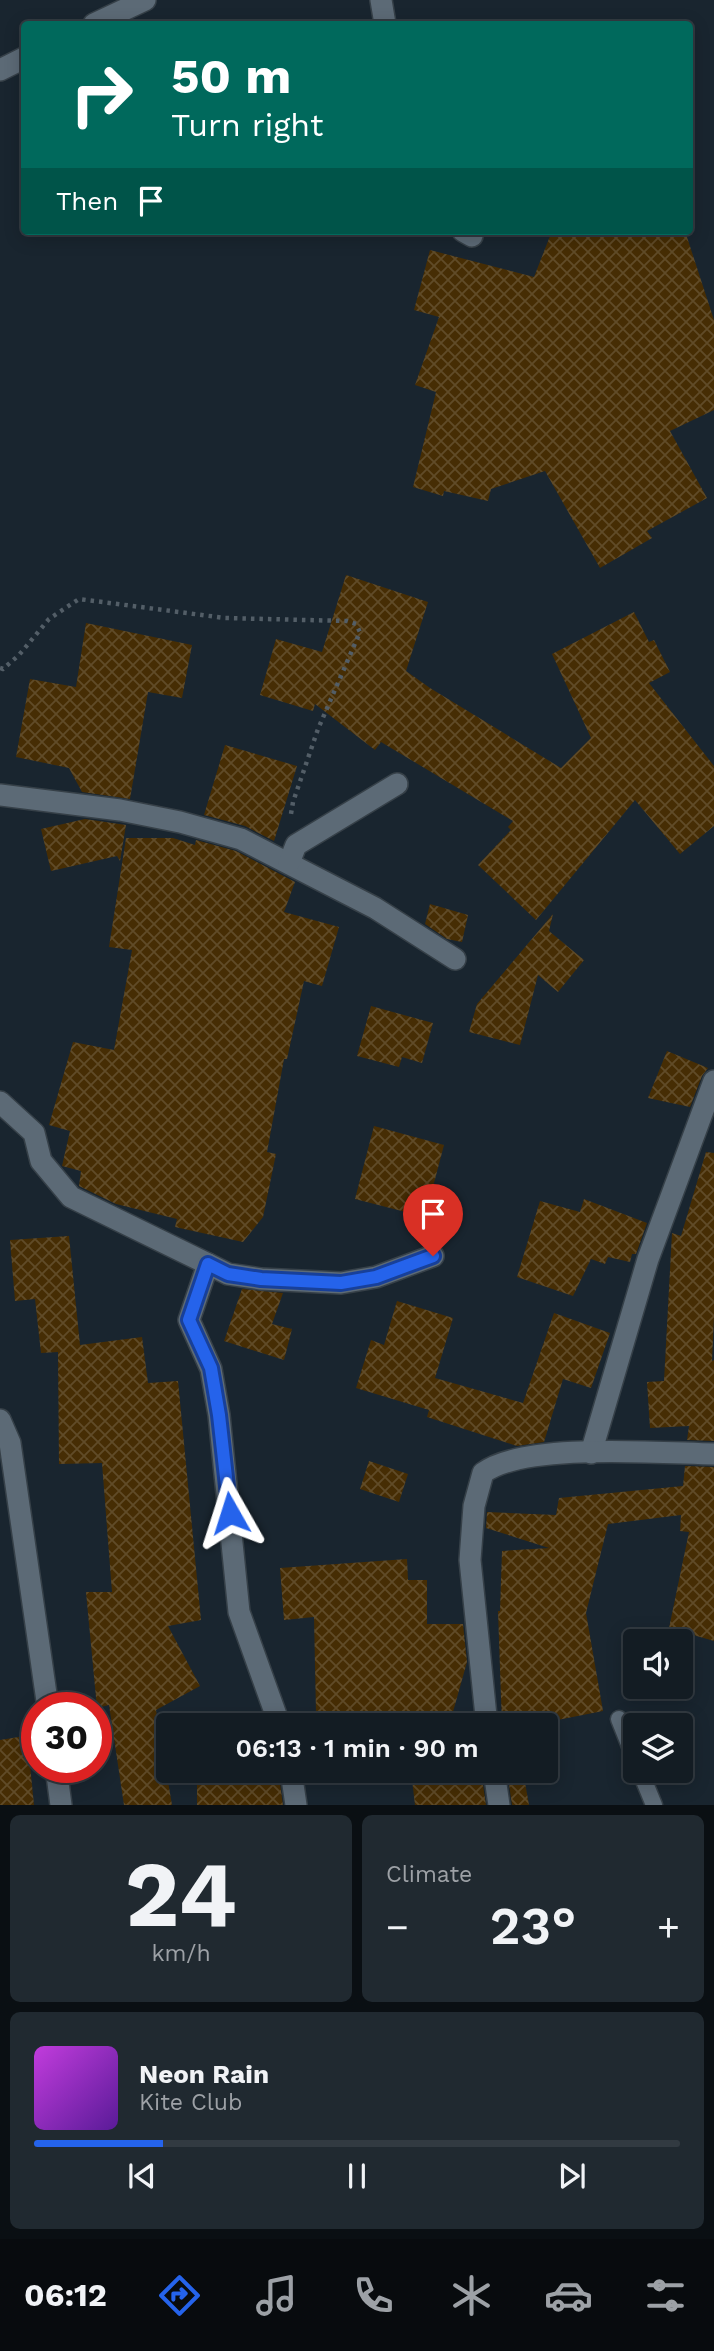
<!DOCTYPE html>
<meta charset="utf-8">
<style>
body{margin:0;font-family:"Work Sans",sans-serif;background:#202930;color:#f1f3f6;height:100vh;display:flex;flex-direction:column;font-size:26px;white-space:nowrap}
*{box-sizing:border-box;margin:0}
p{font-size:23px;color:#9da1a6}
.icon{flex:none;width:38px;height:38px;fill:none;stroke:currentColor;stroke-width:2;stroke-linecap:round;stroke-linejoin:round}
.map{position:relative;height:1805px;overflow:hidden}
.drawer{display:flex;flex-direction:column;gap:10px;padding:10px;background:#0a0f13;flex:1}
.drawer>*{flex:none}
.banner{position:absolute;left:21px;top:21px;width:672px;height:214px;border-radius:7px;box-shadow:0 4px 18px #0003,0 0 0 2px #323a41;background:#00695c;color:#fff;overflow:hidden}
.buttons{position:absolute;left:623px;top:1629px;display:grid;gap:14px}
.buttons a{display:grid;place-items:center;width:70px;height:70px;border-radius:7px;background:#131c23;box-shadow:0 4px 18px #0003,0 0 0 2px #323a41;font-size:35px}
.speed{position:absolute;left:21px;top:1692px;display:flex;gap:14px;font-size:35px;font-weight:700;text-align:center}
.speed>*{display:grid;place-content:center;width:91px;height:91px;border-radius:50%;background:#131c23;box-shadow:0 4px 18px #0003,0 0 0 2px #323a41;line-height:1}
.speed .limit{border:10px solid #d22;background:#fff;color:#111}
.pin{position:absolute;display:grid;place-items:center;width:60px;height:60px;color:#fff;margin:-72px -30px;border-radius:50% 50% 50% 0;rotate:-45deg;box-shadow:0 0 7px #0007}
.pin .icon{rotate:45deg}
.me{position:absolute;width:77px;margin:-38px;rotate:354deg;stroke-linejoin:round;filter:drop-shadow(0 0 5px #0008)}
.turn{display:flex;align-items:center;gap:24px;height:147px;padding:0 35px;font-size:32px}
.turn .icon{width:91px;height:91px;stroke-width:2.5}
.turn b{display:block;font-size:49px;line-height:60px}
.then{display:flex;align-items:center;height:66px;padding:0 35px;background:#0003;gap:14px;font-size:26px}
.big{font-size:52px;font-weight:600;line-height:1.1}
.drawer .widget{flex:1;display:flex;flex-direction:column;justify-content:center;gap:10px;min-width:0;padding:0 24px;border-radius:10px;background:#202930}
.drawer .dial{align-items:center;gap:0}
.dial b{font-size:91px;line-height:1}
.song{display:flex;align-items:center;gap:21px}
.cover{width:84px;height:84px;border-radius:10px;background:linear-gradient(135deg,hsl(290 70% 55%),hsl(270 70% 35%))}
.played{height:7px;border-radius:4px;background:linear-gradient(90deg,#2563eb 20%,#323a41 20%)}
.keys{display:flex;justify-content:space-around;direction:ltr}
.heat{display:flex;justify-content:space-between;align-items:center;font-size:38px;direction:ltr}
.drawer .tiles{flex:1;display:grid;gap:10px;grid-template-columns:1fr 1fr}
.widget:last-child{grid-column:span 2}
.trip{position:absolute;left:156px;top:1713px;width:402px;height:70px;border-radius:7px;background:#131c23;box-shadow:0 4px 18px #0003,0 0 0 2px #323a41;font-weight:600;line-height:70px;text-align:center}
.menu{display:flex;height:112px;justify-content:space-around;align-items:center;background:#080b0e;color:#9da1a6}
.menu .icon{width:49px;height:49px}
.menu .active{color:#2563eb}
.menu b{font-size:32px;color:#f1f3f6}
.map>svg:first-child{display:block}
.building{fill:url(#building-cross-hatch)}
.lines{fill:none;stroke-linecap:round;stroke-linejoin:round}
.lane-casing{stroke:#364048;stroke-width:19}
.street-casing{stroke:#364048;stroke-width:24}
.path{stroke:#535e67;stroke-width:4.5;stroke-dasharray:3.5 5;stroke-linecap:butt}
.lane{stroke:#5c6a76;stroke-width:16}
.street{stroke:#5c6a76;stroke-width:21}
.route-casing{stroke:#184099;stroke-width:18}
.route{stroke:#2563eb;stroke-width:12}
</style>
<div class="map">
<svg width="714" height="1805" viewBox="0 0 714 1805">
<defs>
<pattern id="building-cross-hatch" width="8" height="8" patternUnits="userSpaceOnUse" patternTransform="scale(1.75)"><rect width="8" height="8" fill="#462d04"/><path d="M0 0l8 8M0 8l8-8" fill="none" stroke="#604b28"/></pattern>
</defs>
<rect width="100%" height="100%" fill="#19252f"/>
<g class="building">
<polygon points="552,231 685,231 714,320 714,410 670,431 707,498 647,531 652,538 600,568 545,471 491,489 488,501 444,491 443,496 413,487 436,392 415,385 439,317 414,310 430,250 534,277"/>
<polygon points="346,575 428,602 406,671 430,688 561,768 591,738 552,654 634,612 649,642 654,640 670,672 649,683 714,766 714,826 680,854 635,800 536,920 478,865 511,830 508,827 513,821 381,742 375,750 315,704 313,711 260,695 276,639 322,652"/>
<polygon points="86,623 192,645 182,698 148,692 130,799 82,792 69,768 16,757 30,679 76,687"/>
<polygon points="225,745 297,766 274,841 245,826 204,815"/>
<polygon points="85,819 126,825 120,861 117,856 51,871 41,829"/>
<polygon points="126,838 173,838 195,845 196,840 236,851 295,882 284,912 339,927 322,986 304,981 287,1059 284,1059 267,1152 276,1154 263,1217 243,1242 175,1227 177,1219 116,1204 79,1186 81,1171 62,1166 70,1131 49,1125 73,1042 114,1050 132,950 109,947"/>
<polygon points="430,904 468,915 462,942 447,939 425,924"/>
<polygon points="553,914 549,931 584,960 558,992 538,975 520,1045 469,1032 477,1004"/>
<polygon points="371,1006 433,1023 422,1063 402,1057 399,1067 357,1056"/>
<polygon points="667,1051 708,1068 702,1076 690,1107 648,1098"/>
<polygon points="374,1126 444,1145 425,1217 355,1199"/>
<polygon points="706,1152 714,1153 714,1317 712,1361 714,1360 714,1441 687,1440 689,1426 650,1428 647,1382 664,1381 672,1233 681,1236"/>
<polygon points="584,1199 647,1223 636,1254 632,1254 630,1262 608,1257 605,1264 591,1259 573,1296 517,1277 540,1201 580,1212"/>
<polygon points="69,1236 80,1345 142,1337 148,1383 178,1381 201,1620 168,1626 200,1686 156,1710 172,1805 124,1805 109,1705 97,1708 86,1592 112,1592 102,1463 59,1464 58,1352 41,1353 35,1299 15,1301 10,1240"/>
<polygon points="242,1289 283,1293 272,1324 292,1329 284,1360 224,1341"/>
<polygon points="397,1301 453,1318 435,1378 523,1403 554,1313 610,1333 591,1388 563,1379 544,1442 517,1446 427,1417 429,1410 356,1388 371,1340 384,1345"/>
<polygon points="369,1461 408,1474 399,1502 360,1489"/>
<polygon points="685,1466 714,1467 714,1641 669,1628 689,1532 680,1531 681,1515 608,1524 586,1613 603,1711 527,1726 502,1726 498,1611 500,1611 502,1551 549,1548 486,1528 487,1512 556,1515 559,1498 683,1486"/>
<polygon points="407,1559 408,1580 427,1580 427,1624 463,1624 467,1662 449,1726 430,1726 418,1722 422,1712 316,1714 314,1617 284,1620 280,1568"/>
<polygon points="37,1734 37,1764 30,1765 34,1805 0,1805 0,1740"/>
<polygon points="411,1771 481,1771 486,1805 415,1805"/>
<polygon points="507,1771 523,1771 529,1805 512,1805"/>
<polygon points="279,1776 283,1805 197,1805 197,1779"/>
</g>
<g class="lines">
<defs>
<g id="lane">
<polyline points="619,1719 635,1759"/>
<polyline points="640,1771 654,1805"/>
</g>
<g id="street">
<polyline points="381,0 385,24"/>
<polyline points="94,24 145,0"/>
<polyline points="0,70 24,58"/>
<polyline points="463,231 472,236"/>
<polyline points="0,795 120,810 180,822 241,839 375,908 455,959"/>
<polyline points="289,863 296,845 397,784"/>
<polyline points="0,1102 34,1133 41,1161 71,1197 208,1264 189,1320 211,1369 219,1415 239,1612 280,1726"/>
<polyline points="208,1264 228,1274 261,1279 341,1283 376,1277 433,1256"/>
<polyline points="0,1420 10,1443 48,1708"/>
<polyline points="591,1453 648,1259 714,1081"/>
<path d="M487 1726 470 1560 474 1506 483 1473C524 1442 660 1453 714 1454"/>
<polyline points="56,1768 61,1805"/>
<polyline points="291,1771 296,1805"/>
<polyline points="494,1771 499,1805"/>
</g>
</defs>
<use href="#lane" class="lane-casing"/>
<use href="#street" class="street-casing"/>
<polyline class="path" points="0,668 3,669 19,655 49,619 79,599 225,618 347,621 356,624 360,632 318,729 293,802 291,814"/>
<use href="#lane" class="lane"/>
<use href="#street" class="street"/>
</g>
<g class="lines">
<defs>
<polyline id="route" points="230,1513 219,1415 211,1368 189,1320 208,1264 228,1274 261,1279 341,1283 376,1277 433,1256"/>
</defs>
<use href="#route" class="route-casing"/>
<use href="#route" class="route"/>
</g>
</svg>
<div class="buttons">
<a><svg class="icon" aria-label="sound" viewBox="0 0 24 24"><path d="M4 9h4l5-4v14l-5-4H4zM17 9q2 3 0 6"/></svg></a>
<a><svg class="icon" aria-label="layers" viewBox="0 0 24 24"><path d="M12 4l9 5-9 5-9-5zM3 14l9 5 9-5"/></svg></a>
</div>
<div class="speed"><div class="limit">30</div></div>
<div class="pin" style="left:433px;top:1256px;background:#d93025"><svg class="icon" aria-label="arrive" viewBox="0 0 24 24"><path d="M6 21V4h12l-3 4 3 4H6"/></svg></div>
<svg class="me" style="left:230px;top:1513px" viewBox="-20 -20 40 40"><path d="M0-17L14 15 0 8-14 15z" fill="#2563eb" stroke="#fff" stroke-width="4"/></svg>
<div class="trip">06:13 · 1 min · 90 m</div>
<div class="banner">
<div class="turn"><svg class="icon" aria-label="right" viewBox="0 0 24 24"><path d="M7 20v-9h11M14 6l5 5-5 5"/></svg><div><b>50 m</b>Turn right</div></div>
<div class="then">Then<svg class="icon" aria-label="arrive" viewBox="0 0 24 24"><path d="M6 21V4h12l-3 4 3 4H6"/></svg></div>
</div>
</div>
<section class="drawer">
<div class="tiles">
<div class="widget dial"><b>24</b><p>km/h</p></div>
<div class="widget"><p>Climate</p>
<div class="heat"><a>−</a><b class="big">23°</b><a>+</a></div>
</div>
<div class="widget">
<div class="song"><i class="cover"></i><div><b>Neon Rain</b><p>Kite Club</p></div></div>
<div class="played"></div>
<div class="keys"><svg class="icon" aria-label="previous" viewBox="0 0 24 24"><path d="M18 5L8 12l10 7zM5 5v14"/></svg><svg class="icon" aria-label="pause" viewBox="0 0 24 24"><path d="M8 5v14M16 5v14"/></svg><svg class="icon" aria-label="next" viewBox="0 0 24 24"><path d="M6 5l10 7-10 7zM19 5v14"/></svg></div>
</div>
</div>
</section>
<nav class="menu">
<b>06:12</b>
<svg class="icon active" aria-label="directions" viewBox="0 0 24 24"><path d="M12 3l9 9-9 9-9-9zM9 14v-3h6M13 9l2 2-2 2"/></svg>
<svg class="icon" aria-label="music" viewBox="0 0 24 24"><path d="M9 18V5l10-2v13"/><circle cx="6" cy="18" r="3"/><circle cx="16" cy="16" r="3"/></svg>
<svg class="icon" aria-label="phone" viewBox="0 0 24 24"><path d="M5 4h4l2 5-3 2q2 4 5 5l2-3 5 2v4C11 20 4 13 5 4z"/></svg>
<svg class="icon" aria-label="climate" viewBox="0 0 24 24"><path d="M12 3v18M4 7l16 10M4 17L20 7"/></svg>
<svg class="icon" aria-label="car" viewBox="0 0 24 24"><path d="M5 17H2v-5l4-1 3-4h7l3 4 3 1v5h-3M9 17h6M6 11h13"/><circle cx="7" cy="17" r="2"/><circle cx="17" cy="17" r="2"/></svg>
<svg class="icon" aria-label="filters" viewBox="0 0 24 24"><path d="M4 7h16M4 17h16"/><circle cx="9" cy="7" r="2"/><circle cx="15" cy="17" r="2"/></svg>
</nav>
